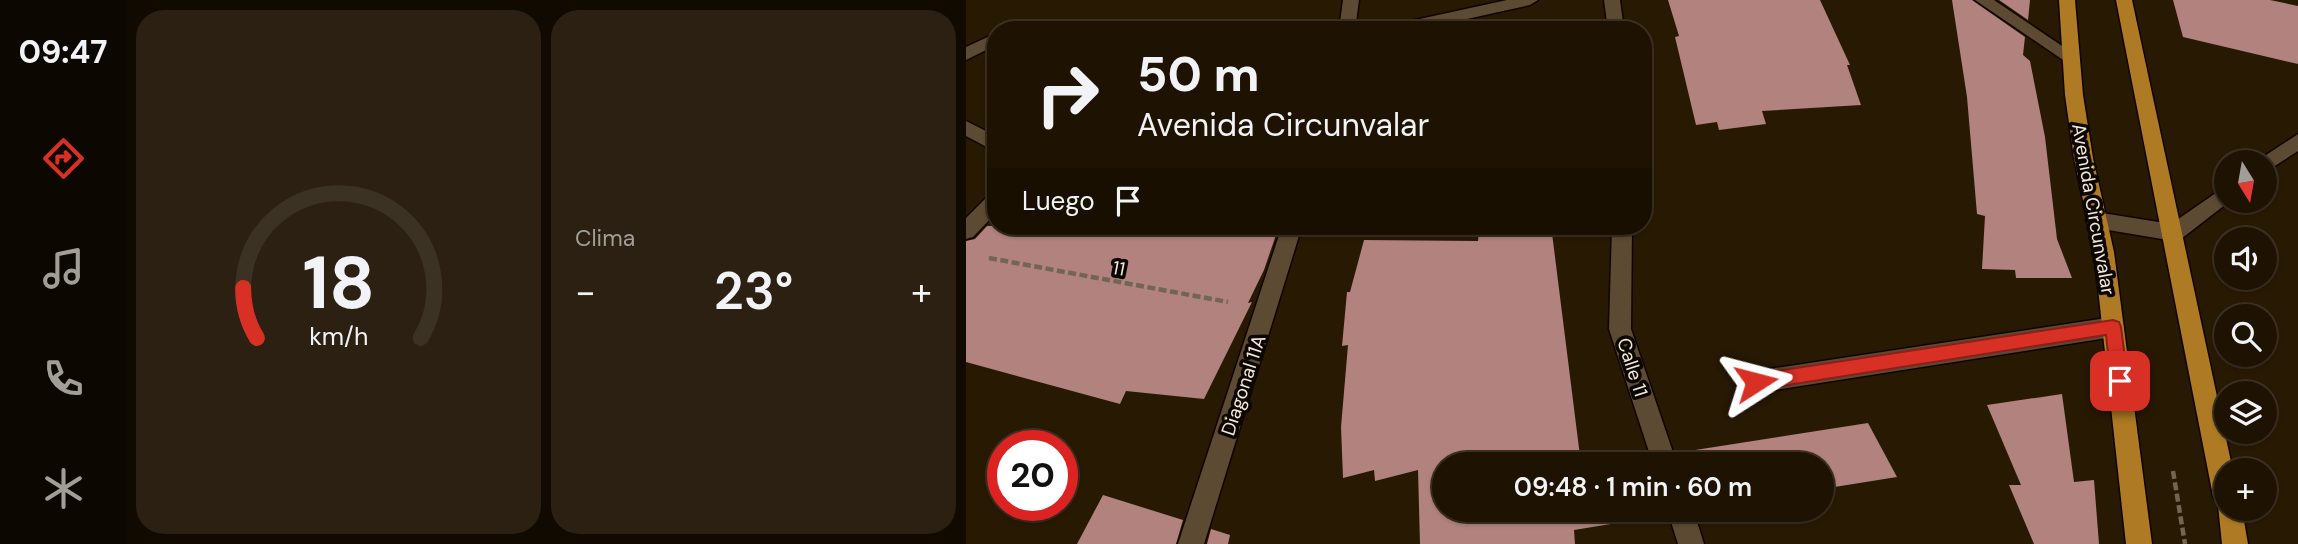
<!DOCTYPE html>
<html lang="es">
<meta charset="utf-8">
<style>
body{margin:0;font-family:"DM Sans",sans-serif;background:#2b2011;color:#f1f3f6;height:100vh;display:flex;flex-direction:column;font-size:26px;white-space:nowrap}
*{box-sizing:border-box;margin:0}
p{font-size:23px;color:#a19e99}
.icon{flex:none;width:38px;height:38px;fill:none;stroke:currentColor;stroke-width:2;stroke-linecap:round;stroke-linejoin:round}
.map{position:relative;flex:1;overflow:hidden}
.side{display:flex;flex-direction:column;gap:10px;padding:10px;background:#100a01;width:840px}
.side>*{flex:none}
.hud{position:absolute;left:21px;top:21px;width:665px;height:214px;border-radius:28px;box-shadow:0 2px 5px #0004,0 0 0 2px #3c3224;background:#1e1302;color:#f1f3f6;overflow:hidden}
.needle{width:46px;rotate:169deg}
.tools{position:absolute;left:1248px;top:150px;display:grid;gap:14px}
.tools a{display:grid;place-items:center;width:63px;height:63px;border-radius:50%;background:#1e1302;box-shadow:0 2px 5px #0004,0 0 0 2px #3c3224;font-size:35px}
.speed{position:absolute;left:21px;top:430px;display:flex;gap:14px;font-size:35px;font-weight:700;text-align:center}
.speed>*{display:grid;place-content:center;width:91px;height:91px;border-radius:50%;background:#1e1302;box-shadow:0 2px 5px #0004,0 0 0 2px #3c3224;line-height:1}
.speed .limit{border:10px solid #d22;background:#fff;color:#111}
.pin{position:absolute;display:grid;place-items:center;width:60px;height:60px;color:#fff;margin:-30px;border-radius:14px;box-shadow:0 4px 10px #0006}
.me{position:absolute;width:77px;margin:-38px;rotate:81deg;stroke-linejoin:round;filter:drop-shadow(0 0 5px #0008)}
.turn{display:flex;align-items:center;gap:24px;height:147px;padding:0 35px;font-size:32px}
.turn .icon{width:91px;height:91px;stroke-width:2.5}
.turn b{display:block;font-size:49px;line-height:60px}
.then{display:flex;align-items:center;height:66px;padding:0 35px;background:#0003;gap:14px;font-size:26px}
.big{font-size:52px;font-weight:600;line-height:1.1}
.side .widget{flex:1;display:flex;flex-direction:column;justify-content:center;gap:10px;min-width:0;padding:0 24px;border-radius:28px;background:#2b2011}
.side .dial{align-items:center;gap:0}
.dial svg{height:182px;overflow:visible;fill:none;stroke:#3c3224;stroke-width:7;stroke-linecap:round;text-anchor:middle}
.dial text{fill:#f1f3f6;stroke:none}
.heat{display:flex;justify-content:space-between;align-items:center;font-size:38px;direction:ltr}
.side .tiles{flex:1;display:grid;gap:10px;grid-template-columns:repeat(2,1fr)}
.trip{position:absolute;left:466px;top:452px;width:402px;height:70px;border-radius:35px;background:#1e1302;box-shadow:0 2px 5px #0004,0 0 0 2px #3c3224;font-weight:600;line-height:70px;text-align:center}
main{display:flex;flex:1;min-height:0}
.menu{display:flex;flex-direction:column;width:126px;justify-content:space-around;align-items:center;background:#0c0801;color:#a19e99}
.menu .icon{width:49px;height:49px}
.menu .on{color:#d93025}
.menu b{font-size:32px;color:#f1f3f6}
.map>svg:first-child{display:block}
.building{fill:#b1827e}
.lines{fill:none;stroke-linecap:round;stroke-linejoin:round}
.minor-casing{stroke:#110400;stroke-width:3}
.major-casing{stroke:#110400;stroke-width:3}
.path{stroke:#736553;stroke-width:4.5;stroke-dasharray:8 3.5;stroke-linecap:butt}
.minor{fill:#5c4a32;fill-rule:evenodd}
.major{fill:#ae7b24;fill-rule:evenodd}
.route{fill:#d93025;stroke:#8d1f18;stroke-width:2}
.labels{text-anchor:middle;stroke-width:7;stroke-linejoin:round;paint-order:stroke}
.street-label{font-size:19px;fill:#f3e8db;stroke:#0c0601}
</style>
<main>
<nav class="menu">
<b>09:47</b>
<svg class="icon on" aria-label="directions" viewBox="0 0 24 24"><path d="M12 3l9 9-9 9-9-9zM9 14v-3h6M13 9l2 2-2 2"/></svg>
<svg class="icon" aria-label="music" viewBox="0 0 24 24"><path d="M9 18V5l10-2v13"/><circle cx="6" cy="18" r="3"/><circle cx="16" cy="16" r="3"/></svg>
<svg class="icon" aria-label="phone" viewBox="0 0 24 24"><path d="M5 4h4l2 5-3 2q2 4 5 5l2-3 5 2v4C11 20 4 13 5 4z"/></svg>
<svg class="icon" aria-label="climate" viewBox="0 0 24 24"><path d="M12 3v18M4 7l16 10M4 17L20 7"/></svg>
</nav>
<section class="side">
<div class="tiles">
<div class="widget dial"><svg viewBox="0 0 100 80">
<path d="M14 69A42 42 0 1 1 86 69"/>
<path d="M14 69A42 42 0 0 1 8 47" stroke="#d93025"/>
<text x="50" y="56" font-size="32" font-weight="700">18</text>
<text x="50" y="72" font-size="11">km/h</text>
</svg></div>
<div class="widget"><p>Clima</p>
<div class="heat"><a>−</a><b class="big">23°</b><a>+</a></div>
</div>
</div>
</section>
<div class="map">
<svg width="1332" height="544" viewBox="0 0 1332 544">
<rect width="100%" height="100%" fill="#281903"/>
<g class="building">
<polygon points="702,0 854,0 884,65 881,65 895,105 796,111 800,124 753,130 751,122 730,125 709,37 713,36"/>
<polygon points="986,0 1006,0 1059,37 1057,55 1064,61 1079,137 1091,239 1106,278 1050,278 1049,270 1016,269 1019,216 1011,214 1001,97"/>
<polygon points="1033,0 1064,0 1062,20"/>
<polygon points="1207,0 1304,0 1332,6 1332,64 1217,37"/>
<polygon points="21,226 123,226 147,230 151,226 313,226 298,270 282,303 286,302 238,399 160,391 154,404 0,362 0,241 9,239"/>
<polygon points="563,228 563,234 586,233 615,464 478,464 478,509 699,509 700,515 608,530 609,544 454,544 452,470 409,481 408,470 377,478 375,427 382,345 376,346 381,292 384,292 398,240 512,241 513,229"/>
<polygon points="1096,394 1108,482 1128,480 1133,544 1068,544 1043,485 1055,485 1021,405"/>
<polygon points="902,423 931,477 856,489 856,464 713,464 710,453"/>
<polygon points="137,495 217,520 210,544 111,544"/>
<polygon points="245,529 264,535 262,544 241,544"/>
</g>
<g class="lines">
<defs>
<g id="minor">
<polygon points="377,0 393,0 389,30 373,30"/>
<polygon points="541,0 572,0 564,5 451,30 418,30 426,25"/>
<polygon points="638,0 654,0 658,30 642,30"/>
<polygon points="1009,0 1028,0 1111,56 1109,60 1097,60"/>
<polygon points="26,35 30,36 30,45 0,60 0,47"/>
<polygon points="0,121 30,136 30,152 0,136"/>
<polygon points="1332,134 1332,151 1298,173 1298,163 1291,161"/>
<polygon points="1260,186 1260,201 1264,201 1215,239 1208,241 1130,228 1123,226 1120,220 1123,214 1130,212 1205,224"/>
<polygon points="30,192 30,213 7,237 0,239 0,218 23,195"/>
<polygon points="316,226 336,226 238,544 212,544"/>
<polygon points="646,226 666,226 665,329 711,464 687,464 643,329"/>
<polygon points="1147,317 1155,320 1158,327 1155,334 1147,337 790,393 782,389 778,382 782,375 790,371"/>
<polygon points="701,509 727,509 738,544 712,544"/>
</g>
<g id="major">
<polygon points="1093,0 1109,0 1117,95 1127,158 1148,252 1186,544 1160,544 1128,252 1108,158 1099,95"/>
<polygon points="1150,0 1166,0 1267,471 1260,471 1260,509 1276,509 1282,544 1256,544 1252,505 1247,496"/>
</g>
</defs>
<use href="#minor" class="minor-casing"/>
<use href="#major" class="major-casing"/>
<g class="path">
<polyline points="23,258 262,302"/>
<polyline points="1207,471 1219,544"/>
</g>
<use href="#minor" class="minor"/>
<use href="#major" class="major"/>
</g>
<polygon class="route" points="1147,320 1153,322 1155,327 1162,381 1160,387 1154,389 1147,387 1145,381 1140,335 790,390 784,388 781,382 784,377 790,374"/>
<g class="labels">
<g class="street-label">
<text transform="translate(1128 209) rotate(80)" y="7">Avenida Circunvalar</text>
<text transform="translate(153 268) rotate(11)" y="7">11</text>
<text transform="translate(667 367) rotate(72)" y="7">Calle 11</text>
<text transform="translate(277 385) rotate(-72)" y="7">Diagonal 11A</text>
</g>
</g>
</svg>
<div class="tools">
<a><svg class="needle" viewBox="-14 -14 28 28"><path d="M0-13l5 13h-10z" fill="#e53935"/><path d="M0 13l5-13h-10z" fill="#a19e99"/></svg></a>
<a><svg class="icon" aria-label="sound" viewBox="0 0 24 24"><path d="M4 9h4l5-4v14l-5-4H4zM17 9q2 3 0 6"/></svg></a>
<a><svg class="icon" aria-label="search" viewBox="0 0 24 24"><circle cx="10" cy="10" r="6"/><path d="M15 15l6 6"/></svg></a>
<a><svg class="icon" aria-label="layers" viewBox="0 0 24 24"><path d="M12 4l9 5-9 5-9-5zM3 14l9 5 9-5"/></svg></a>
<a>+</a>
</div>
<div class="speed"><div class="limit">20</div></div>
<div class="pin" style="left:1154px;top:381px;background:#d93025"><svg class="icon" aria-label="arrive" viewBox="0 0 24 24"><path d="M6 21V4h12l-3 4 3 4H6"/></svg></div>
<svg class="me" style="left:790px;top:382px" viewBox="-20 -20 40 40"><path d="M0-17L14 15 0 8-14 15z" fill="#d93025" stroke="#fff" stroke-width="4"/></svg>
<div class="trip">09:48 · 1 min · 60 m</div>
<div class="hud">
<div class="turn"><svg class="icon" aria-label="right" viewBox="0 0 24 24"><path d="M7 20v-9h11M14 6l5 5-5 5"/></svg><div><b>50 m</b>Avenida Circunvalar</div></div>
<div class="then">Luego<svg class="icon" aria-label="arrive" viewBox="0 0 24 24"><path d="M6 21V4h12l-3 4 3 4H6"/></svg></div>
</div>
</div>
</main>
